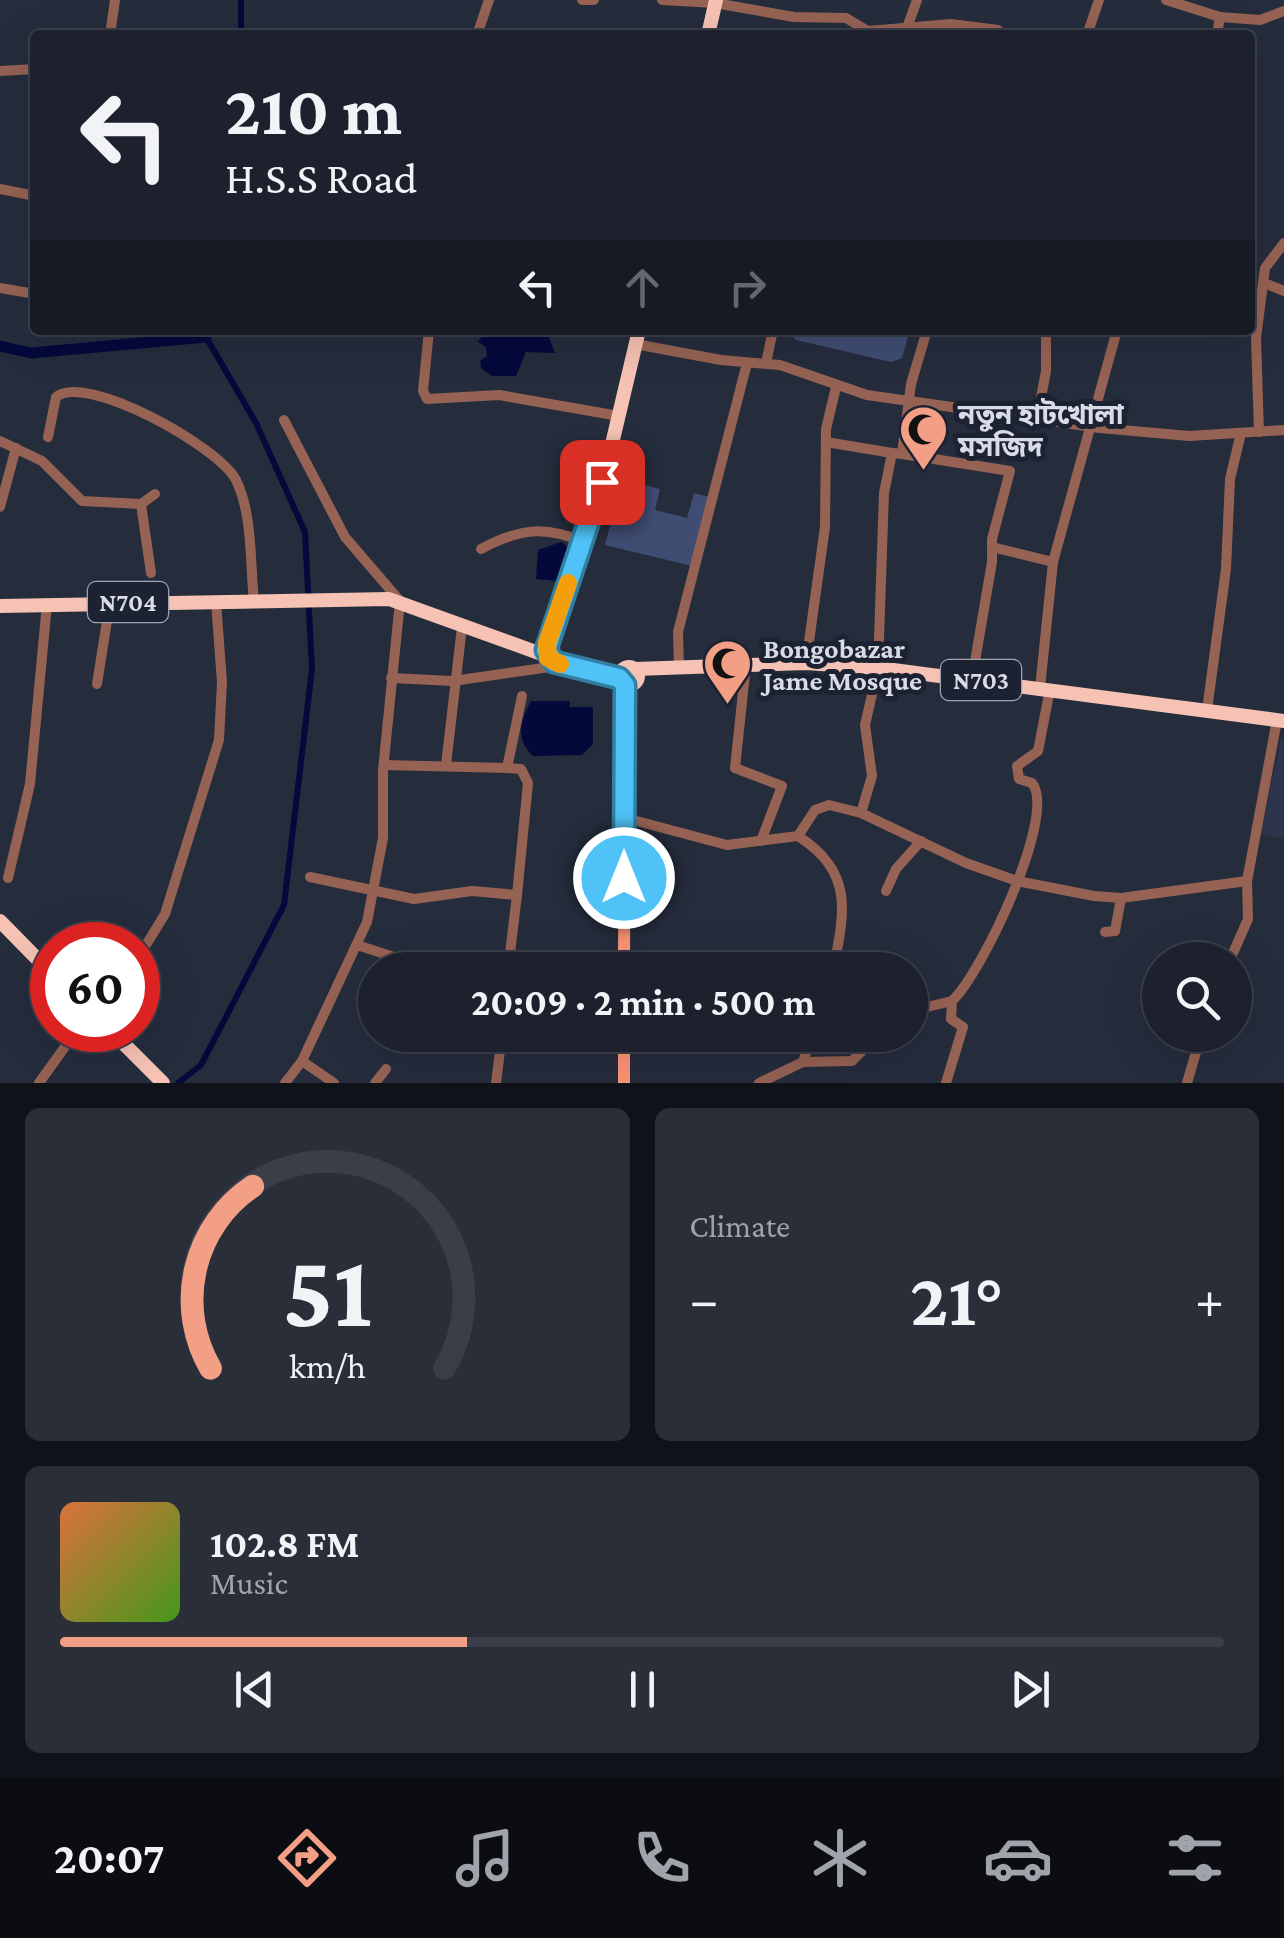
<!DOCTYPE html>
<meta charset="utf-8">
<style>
body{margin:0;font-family:"Crimson Pro","Noto Sans Bengali",serif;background:#292e39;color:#f1f3f6;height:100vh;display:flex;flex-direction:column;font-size:38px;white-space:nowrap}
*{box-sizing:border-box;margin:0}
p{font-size:32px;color:#a0a3aa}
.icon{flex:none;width:55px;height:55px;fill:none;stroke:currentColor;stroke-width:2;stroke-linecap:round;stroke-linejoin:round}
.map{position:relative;height:1083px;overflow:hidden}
.sheet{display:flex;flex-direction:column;gap:25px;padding:25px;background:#0f1219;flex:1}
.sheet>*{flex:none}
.guide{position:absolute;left:30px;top:30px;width:1225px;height:305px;border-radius:10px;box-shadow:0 10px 40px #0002,0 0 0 2px #3a3e49;background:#1c212d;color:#f1f3f6;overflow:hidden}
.tools{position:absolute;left:1142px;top:942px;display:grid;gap:20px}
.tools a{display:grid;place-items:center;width:110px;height:110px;border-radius:50%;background:#1c212d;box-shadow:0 10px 40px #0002,0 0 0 2px #3a3e49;font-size:50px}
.speed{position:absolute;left:30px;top:922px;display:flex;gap:20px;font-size:50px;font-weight:700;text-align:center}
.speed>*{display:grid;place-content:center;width:130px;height:130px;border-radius:50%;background:#1c212d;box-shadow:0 10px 40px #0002,0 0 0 2px #3a3e49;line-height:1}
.speed .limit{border:15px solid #d22;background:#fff;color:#111}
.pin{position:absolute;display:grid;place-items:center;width:85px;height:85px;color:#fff;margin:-42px;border-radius:20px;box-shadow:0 5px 15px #0006}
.me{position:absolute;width:110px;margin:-55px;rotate:0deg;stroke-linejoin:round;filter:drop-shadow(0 0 8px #0008)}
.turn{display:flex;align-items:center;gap:35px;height:210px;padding:0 30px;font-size:45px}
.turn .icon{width:130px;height:130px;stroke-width:2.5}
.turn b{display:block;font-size:70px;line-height:85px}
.lanes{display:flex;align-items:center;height:95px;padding:0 30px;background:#0003;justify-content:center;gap:50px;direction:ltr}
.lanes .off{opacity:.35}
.big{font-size:75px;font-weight:700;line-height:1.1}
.sheet .widget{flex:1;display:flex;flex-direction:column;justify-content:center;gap:15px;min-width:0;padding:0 35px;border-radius:15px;background:#292e39}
.sheet .dial{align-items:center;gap:0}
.dial svg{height:260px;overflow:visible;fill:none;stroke:#3a3e49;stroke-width:7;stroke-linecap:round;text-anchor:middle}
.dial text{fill:#f1f3f6;stroke:none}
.song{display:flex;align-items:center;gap:30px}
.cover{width:120px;height:120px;border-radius:15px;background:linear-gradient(135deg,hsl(20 70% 55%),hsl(100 70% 35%))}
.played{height:10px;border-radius:5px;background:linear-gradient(90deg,#f39f85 35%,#3a3e49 35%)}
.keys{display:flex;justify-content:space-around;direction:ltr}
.heat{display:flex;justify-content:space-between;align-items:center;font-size:55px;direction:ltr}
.sheet .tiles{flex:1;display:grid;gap:25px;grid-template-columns:1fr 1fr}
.widget:last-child{grid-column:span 2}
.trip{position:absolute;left:358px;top:952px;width:570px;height:100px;border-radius:50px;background:#1c212d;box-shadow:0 10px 40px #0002,0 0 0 2px #3a3e49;font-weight:700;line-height:100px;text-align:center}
.menu{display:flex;height:160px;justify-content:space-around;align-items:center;background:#0b0d12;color:#a0a3aa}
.menu .icon{width:70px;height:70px}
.menu .active{color:#f39f85}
.menu b{font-size:45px;color:#f1f3f6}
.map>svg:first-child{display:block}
.built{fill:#2d354c}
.green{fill:#404d72}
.water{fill:#04093c}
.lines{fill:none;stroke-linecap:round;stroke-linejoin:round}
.canal{stroke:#04093c;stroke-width:6}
.river{stroke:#04093c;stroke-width:11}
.minor{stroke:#956253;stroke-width:10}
.major{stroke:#fd9576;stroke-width:12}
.highway{stroke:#f5c2b3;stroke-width:14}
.route-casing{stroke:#337fa1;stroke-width:25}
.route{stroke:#4fc3f7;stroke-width:18}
.slow{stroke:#f59e0b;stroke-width:18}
.labels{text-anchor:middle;stroke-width:10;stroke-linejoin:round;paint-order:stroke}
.shield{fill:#1c2232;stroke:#9fa4b1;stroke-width:2.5}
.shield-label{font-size:25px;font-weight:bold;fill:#d7dce7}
.poi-label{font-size:28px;font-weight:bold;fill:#d7dce7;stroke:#1c2232;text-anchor:start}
</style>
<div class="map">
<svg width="1284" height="1083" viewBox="0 0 1284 1083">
<rect width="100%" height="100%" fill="#252c3c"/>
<polygon class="built" points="1281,738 1284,738 1284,839 1261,834"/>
<g class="green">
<polygon points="786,330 910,330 902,358 891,362 796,340"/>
<polygon points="622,479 660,489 655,510 687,518 694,493 709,497 692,566 605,545"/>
</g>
<g class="water">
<polygon points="486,330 546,330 555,353 526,352 516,376 492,376 481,368 480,361 487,356 486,347 478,342"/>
<polygon points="561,542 570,548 569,562 557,581 536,579 538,550"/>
<path d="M531 701H570V707H593V744L582 755 533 756C515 739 520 721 531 701Z"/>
</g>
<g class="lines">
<g class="canal">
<polyline points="241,35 241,0"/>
<polyline points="178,1083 201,1065 284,905 312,669 305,532 256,423 206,337 207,330"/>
</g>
<polyline class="river" points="0,346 31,353 206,337"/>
<g class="minor">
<polyline points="582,0 594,0"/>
<polyline points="662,0 715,3 794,17 846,18 868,31 951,24 998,30 1001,35"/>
<polyline points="1166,0 1220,17"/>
<polyline points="908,25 917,0"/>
<polyline points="110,35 115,0"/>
<polyline points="477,35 489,0"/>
<polyline points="1087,35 1099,0"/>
<polyline points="1217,35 1220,17 1260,20 1284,11"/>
<polyline points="0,71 35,69"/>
<polyline points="0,189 35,196"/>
<polyline points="1264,283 1284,291"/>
<polyline points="0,288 35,294"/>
<polyline points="429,330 423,391 427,399 499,395 619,416"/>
<polyline points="635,344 721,360 780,365 867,395 1100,428 1189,436 1284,430"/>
<polyline points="766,363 773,330"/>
<polyline points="1037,419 1046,371 1046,330"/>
<polyline points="284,420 345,537 400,601 383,770 383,838 367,922 302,1061 285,1083"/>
<polyline points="1259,432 1256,338 1265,268 1284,243"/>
<path d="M48 437 56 397C86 372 219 447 236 480 253 515 250 564 254 602"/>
<polyline points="0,441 42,461 82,501 141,504 155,494"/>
<polyline points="826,442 892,453"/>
<polyline points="902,454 1010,471 992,539 992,562 972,679"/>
<polyline points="141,504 151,573"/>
<polyline points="0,507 16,448"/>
<polyline points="992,547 1053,562"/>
<path d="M481 549C519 529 543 525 584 542"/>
<polyline points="806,663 825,527 826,429 836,387"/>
<polyline points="746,664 735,768 782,786 761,841"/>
<polyline points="679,668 678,632 747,363"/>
<polyline points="391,678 453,681 564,665"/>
<polyline points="97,684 110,602"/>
<polyline points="1040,688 1053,562 1117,330"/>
<polyline points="1207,710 1226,569 1230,479 1241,433"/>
<polyline points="384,765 507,768 522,696"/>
<polyline points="446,765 462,627"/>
<polyline points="861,813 872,776 865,725 878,668 884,493 892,453 902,454 911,384 927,330"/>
<polyline points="629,819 727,845 798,836 815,810 829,805 861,813 966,863 1017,881 1094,896 1121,898 1247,881 1277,720"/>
<path d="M798 836C854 872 845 912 833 970"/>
<polyline points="310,877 414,899 472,891 517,895 528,783 521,769 507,768"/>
<polyline points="8,878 30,784 47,604"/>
<polyline points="886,891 896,869 921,841"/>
<polyline points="1105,932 1115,931 1121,898"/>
<polyline points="360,946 397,958 415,970"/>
<polyline points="138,958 165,914 219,740 222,682 216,602"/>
<polyline points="1230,960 1248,919 1247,881"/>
<polyline points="508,970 517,895"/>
<polyline points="910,1011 952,1001"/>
<polyline points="791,1035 811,1039"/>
<polyline points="302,1061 334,1083"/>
<polyline points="803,1062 852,1061 878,1035"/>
<polyline points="39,1083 77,1030"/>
<polyline points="375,1083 386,1069"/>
<polyline points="496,1083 502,1035"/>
<polyline points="759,1083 803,1062 812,1035"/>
<path d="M946 1083 963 1027 951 1019 952 1001C981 975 1058 814 1032 783L1019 779 1017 766 1038 751 1050 689"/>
<polyline points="1187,1083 1201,1035"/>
</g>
<g class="major">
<polyline points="624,970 625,685"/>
<polyline points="624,1083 624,1035"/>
</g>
<g class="highway">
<polyline points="708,35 716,0"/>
<polyline points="0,606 389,599 547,656"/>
<circle cx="629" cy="676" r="9"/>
<polyline points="635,669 806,663 878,668 1284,721"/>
<polyline points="619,678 553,662 546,650 603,482 639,330"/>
<polyline points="0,921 52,974"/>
<polyline points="110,1030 163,1083"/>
</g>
</g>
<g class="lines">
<defs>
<polyline id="route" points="602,482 546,650 554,662 619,678 625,685 624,878"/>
</defs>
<use href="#route" class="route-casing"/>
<use href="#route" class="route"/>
<polyline class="slow" points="560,664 548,658 547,643 568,583"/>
</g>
<defs>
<symbol id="mosque-pin" viewBox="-11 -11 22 30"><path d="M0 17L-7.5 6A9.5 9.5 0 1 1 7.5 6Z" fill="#f39f85" stroke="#1c2232"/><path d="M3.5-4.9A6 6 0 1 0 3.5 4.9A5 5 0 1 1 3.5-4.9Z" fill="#111"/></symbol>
</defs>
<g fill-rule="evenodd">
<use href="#mosque-pin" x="896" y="402" width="55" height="75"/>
<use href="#mosque-pin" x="700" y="636" width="55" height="75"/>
</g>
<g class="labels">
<g class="shield">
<rect x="88" y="582" width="80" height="40" rx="8"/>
<rect x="941" y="660" width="80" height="40" rx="8"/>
</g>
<g class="shield-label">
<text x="128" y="611">N704</text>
<text x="981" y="689">N703</text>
</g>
<g class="poi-label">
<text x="958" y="424">নতুন হাটখোলা<tspan x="958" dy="32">মসজিদ</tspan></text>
<text x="763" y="658">Bongobazar<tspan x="763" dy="32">Jame Mosque</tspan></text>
</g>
</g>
</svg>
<div class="tools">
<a><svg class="icon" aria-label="search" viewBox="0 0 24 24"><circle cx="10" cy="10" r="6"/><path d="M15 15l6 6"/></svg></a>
</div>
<div class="speed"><div class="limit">60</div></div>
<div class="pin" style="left:602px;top:482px;background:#d93025"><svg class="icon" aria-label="arrive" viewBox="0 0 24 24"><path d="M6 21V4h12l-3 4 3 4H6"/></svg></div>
<svg class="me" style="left:624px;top:878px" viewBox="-20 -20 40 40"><circle r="17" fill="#4fc3f7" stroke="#fff" stroke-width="3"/><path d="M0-11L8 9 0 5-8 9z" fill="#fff"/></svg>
<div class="trip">20:09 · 2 min · 500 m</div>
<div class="guide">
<div class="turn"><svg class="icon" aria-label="left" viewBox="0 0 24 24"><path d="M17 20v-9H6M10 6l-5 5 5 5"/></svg><div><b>210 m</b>H.S.S Road</div></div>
<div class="lanes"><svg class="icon" aria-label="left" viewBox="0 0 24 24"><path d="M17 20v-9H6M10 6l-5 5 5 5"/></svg><svg class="icon off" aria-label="ahead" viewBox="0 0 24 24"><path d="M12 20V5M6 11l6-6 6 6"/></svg><svg class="icon off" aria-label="right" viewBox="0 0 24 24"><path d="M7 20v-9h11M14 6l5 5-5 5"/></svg></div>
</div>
</div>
<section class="sheet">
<div class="tiles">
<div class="widget dial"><svg viewBox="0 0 100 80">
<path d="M14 69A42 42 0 1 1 86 69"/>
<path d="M14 69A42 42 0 0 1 27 13" stroke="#f39f85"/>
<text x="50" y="56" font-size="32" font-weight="700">51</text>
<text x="50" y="72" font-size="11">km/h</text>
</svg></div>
<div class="widget"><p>Climate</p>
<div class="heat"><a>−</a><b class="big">21°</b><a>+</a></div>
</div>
<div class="widget">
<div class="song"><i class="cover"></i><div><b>102.8 FM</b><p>Music</p></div></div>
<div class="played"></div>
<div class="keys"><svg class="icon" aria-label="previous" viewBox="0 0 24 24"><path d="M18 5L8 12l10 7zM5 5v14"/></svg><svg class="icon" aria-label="pause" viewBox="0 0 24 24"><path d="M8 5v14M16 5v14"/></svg><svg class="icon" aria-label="next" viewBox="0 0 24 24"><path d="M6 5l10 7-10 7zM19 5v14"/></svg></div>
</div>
</div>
</section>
<nav class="menu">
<b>20:07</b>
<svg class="icon active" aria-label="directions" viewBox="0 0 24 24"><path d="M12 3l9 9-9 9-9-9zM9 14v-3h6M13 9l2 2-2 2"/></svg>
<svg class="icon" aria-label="music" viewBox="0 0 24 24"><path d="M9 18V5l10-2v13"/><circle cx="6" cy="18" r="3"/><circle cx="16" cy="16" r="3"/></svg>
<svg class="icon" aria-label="phone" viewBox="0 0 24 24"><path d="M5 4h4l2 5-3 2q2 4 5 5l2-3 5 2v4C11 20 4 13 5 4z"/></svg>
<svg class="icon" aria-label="climate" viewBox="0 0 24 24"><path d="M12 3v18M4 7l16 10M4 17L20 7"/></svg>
<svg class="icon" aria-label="car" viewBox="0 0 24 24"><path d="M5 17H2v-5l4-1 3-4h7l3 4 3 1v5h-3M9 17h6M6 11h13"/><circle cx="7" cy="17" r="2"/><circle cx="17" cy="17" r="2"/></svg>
<svg class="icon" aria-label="filters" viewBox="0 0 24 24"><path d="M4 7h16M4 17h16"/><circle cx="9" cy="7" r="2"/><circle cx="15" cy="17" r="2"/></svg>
</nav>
